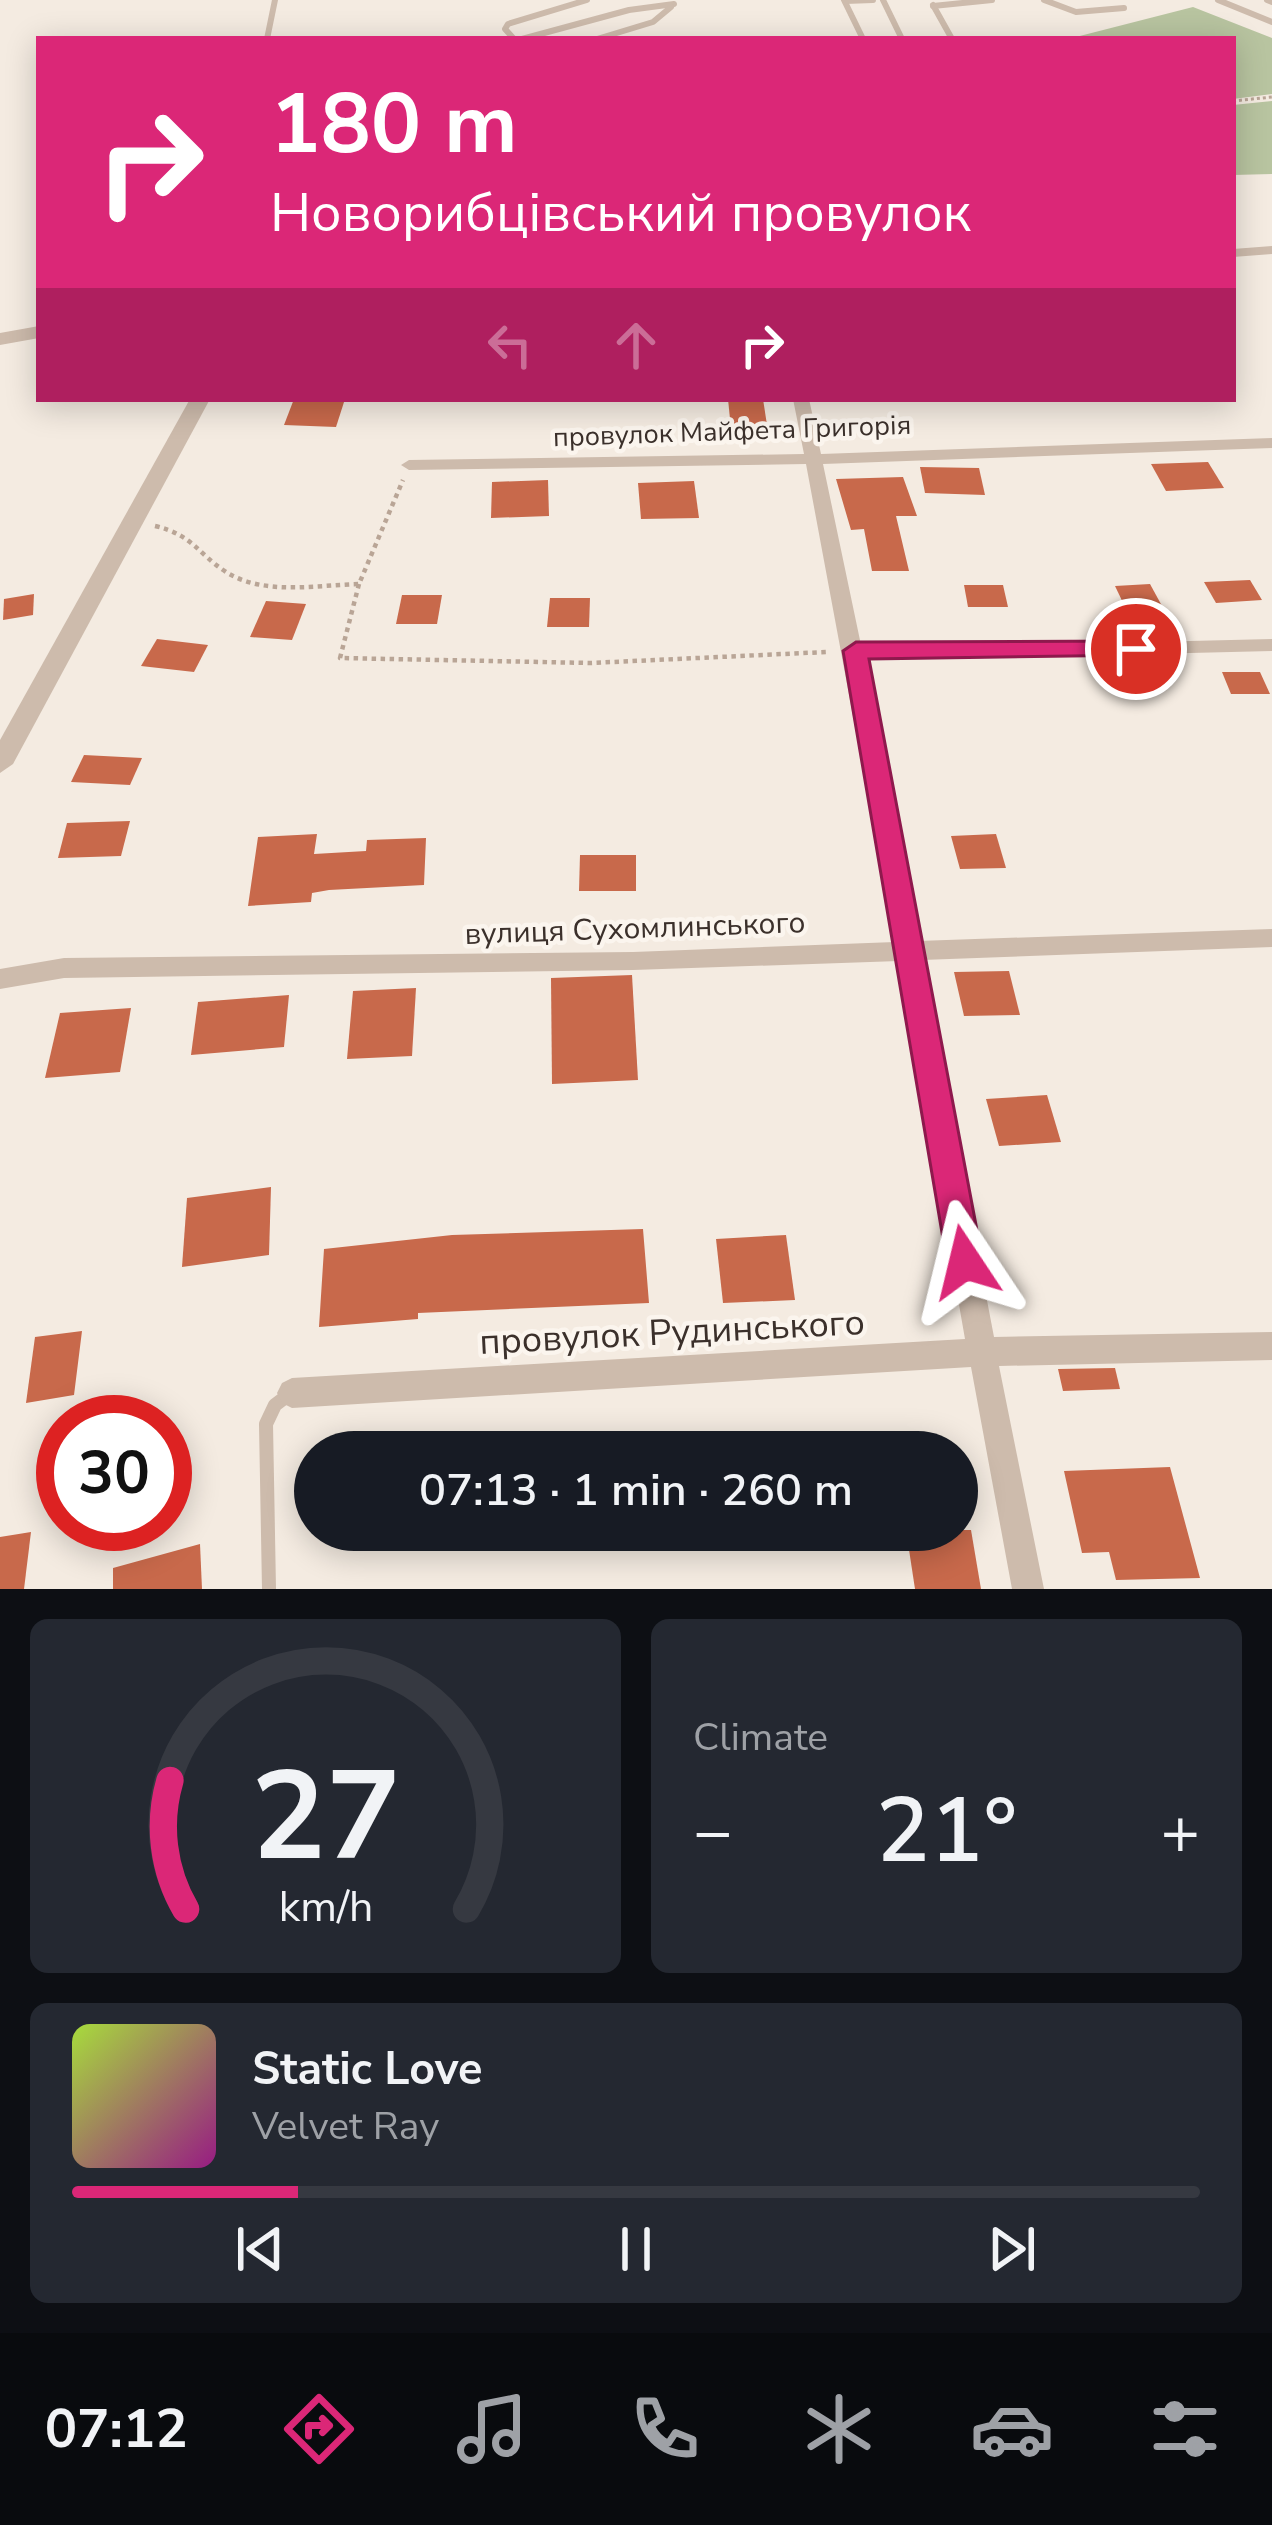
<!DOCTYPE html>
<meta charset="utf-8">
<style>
body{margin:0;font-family:"Nunito Sans",sans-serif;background:#242831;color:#f1f3f6;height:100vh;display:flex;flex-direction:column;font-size:45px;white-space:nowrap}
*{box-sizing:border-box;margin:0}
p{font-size:39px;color:#9ea1a6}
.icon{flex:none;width:66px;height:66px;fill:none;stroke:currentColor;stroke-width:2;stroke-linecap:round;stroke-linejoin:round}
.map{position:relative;height:1589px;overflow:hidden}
.panel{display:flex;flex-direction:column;gap:30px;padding:30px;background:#0d0f14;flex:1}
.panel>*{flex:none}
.banner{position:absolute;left:36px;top:36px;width:1200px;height:366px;border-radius:0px;box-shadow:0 6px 30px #0003;background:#db2777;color:#fff;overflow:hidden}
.speed{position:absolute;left:36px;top:1395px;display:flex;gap:24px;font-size:60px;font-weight:700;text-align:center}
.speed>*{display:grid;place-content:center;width:156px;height:156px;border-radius:50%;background:#171b24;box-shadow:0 6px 30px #0003;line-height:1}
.speed .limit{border:18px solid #d22;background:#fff;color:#111}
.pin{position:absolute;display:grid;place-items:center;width:102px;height:102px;color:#fff;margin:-51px;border:6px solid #fff;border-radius:50%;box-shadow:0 3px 12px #0007}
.me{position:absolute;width:132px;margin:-66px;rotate:350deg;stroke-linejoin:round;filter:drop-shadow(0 0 9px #0008)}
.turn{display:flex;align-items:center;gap:42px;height:252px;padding:0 36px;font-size:54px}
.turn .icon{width:156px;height:156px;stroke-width:2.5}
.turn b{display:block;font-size:84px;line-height:102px}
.lanes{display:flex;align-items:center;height:114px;padding:0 36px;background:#0003;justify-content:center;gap:60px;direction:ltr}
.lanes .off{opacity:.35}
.big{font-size:90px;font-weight:600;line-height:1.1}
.panel .tile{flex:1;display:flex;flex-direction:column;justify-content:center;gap:18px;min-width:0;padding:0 42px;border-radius:18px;background:#242831}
.panel .dial{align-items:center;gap:0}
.dial svg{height:312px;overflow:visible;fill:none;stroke:#363941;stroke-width:7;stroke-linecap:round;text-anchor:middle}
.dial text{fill:#f1f3f6;stroke:none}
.song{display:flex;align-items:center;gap:36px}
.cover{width:144px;height:144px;border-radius:18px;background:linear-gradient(135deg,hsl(80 70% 55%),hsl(310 70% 35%))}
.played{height:12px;border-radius:6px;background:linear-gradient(90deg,#db2777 20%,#363941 20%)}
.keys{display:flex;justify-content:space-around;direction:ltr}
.heat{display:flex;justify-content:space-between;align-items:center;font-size:66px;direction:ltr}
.panel .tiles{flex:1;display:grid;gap:30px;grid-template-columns:1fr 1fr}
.tile:last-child{grid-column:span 2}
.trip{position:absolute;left:294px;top:1431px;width:684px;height:120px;border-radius:60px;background:#171b24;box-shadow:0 6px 30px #0003;font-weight:600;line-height:120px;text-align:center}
.menu{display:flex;height:192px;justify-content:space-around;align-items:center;background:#090b0e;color:#9ea1a6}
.menu .icon{width:84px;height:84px}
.menu .active{color:#db2777}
.menu b{font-size:54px;color:#f1f3f6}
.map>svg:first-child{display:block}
.green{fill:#b8c4a0}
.building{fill:#c8694b}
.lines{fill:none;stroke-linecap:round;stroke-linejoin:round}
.path-far1{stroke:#b9a596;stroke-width:3;stroke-dasharray:3 3;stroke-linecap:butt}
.path{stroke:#b9a596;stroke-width:4.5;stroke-dasharray:4.5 4.5;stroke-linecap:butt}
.service-far1{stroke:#cdbbac;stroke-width:6}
.service{stroke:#cdbbac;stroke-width:14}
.minor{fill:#cdbbac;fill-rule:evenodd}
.tertiary{fill:#cdbbac;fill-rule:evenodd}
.route{fill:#db2777;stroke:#8e194d;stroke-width:3}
.labels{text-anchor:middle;stroke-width:9;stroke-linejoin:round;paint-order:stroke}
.far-street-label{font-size:27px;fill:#3b302b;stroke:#fbf5ee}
.street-label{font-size:30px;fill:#3b302b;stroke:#fbf5ee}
.near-street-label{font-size:36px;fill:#3b302b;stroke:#fbf5ee}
</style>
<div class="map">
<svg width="1272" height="1589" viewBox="0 0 1272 1589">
<rect width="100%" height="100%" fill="#f4ebe1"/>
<g class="green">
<polygon points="1193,7 1272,38 1272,94 1233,99 1233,39 1068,39"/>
<polygon points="1272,101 1272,174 1233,175 1233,105"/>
</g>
<g class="building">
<polygon points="294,399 345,399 336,427 284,425"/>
<polygon points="728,399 763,399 769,438 732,439"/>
<polygon points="1208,462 1224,488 1166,491 1151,464"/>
<polygon points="920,467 979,468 985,495 925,493"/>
<polygon points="903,477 917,516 896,516 909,571 872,571 864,529 851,530 836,479"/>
<polygon points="548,480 549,516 491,518 492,482"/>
<polygon points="694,481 699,518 641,519 638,483"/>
<polygon points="1250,580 1262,600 1216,603 1204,582"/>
<polygon points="1150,584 1162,606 1126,609 1115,586"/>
<polygon points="964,585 1003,585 1008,607 968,607"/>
<polygon points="34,594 33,615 3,620 4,599"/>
<polygon points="402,595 442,595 437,624 396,624"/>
<polygon points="550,598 590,598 589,627 547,627"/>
<polygon points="266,601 306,604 292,640 250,637"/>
<polygon points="157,639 208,645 194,672 141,666"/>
<polygon points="1222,672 1260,672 1270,694 1231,694"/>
<polygon points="84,755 142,758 130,785 71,782"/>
<polygon points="130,821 121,856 58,858 67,823"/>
<polygon points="317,834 314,854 366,851 367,840 426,838 424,885 329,890 312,893 311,902 248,906 258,837"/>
<polygon points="996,834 1006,868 960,869 951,836"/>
<polygon points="580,855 636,855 636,891 579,891"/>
<polygon points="1009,971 1020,1015 964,1016 954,972"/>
<polygon points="632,975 638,1080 552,1084 551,978"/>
<polygon points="416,988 412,1056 347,1059 353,991"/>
<polygon points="289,995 284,1047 191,1055 198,1002"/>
<polygon points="131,1008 120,1072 45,1078 60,1013"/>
<polygon points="1047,1095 1061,1142 999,1146 986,1099"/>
<polygon points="271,1187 269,1255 182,1267 187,1198"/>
<polygon points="643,1229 649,1303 418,1313 418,1319 319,1327 324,1249 452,1235"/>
<polygon points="786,1235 795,1300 723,1303 716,1239"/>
<polygon points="82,1331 74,1395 26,1403 35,1337"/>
<polygon points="1115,1368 1120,1389 1063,1391 1058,1369"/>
<polygon points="1170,1467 1200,1578 1116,1580 1109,1552 1082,1553 1064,1471"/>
<polygon points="906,1530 971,1530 981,1589 915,1589"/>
<polygon points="31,1532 24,1589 0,1589 0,1537"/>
<polygon points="200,1544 202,1589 113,1589 113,1568"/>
</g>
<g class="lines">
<polyline class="path-far1" points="1233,101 1272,97"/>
<g class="path">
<path d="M155 526C193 535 197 553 226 572 264 596 317 585 359 584L403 480"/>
<polyline points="359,584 340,658 591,663 826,652"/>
</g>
<g class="service-far1">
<polyline points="844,0 863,39"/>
<polyline points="883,0 902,39"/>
<polyline points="1044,0 1076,12 1124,8"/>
<polyline points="1218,0 1272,22"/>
<polyline points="1267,0 1272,2"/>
<polyline points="845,1 873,0"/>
<polyline points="933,5 952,39"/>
<polyline points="933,6 992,0"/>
<polyline points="267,39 275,0"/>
<polyline points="514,39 505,29 508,24 587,0"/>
<polyline points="522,39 629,10 674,4"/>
<polyline points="597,39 653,22 671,7"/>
</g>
<polyline class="service" points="269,1589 266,1424 275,1405 291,1393"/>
<g class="minor">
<polygon points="1272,246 1272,254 1233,257 1233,249"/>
<polygon points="793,399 809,399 821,454 1272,438 1272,448 823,464 861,645 945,647 1272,639 1272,651 945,659 863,657 918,941 1272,929 1272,947 922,960 994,1337 1272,1332 1272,1360 999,1366 1044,1589 1012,1589 971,1367 292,1408 282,1403 277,1393 282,1383 292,1378 965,1339 899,961 633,970 64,978 0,989 0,969 64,958 633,952 895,942 806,464 409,470 401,465 409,460 804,454"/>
</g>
<g class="tertiary">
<polygon points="39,326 39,338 0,345 0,333"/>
<polygon points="190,399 210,399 13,764 0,773 0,740"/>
</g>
</g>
<polygon class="route" points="1136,641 1145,643 1149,649 1145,655 869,659 983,1262 977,1274 965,1279 952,1274 947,1262 843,651 856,642"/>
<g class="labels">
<g class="far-street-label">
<text transform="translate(732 431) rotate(-2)" y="9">провулок Майфета Григорія</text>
</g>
<g class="street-label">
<text transform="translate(635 928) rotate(-2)" y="10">вулиця Сухомлинського</text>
</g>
<g class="near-street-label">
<text transform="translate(672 1331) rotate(-3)" y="13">провулок Рудинського</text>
</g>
</g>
</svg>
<div class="speed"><div class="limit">30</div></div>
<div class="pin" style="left:1136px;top:649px;background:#d93025"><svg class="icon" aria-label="arrive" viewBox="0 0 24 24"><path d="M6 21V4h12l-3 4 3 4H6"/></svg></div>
<svg class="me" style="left:965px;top:1262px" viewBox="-20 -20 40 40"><path d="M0-17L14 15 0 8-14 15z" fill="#db2777" stroke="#fff" stroke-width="4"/></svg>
<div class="trip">07:13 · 1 min · 260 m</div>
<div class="banner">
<div class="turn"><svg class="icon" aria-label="right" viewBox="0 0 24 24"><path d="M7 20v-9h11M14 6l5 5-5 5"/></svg><div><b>180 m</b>Новорибцівський провулок</div></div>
<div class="lanes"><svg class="icon off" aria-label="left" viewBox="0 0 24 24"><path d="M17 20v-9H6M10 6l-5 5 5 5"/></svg><svg class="icon off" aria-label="ahead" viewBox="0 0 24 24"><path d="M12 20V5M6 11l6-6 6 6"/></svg><svg class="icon" aria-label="right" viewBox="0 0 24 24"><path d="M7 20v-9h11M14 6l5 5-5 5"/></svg></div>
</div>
</div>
<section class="panel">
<div class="tiles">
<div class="tile dial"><svg viewBox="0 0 100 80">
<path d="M14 69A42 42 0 1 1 86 69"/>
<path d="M14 69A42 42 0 0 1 10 36" stroke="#db2777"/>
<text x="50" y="56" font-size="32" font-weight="700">27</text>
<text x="50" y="72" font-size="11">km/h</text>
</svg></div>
<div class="tile"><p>Climate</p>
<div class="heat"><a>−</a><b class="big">21°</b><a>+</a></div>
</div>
<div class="tile">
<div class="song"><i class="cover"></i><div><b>Static Love</b><p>Velvet Ray</p></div></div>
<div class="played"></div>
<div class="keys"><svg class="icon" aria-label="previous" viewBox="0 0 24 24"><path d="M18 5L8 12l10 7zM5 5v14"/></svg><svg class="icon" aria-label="pause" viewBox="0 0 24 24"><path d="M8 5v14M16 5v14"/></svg><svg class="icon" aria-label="next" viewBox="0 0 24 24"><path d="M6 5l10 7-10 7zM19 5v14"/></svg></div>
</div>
</div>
</section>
<nav class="menu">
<b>07:12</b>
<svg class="icon active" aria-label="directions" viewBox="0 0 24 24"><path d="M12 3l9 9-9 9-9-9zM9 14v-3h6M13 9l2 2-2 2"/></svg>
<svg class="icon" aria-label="music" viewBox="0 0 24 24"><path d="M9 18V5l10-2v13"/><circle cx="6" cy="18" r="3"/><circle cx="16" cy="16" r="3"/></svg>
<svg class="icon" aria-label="phone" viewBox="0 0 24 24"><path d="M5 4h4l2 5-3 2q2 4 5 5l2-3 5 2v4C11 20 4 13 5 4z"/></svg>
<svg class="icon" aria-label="climate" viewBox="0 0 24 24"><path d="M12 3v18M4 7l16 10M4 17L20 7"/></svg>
<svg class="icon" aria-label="car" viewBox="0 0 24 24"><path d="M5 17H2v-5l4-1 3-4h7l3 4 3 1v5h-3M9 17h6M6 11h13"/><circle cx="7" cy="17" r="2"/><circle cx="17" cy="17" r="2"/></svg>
<svg class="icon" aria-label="filters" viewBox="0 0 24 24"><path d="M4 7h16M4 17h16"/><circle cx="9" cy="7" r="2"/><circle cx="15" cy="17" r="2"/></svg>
</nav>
